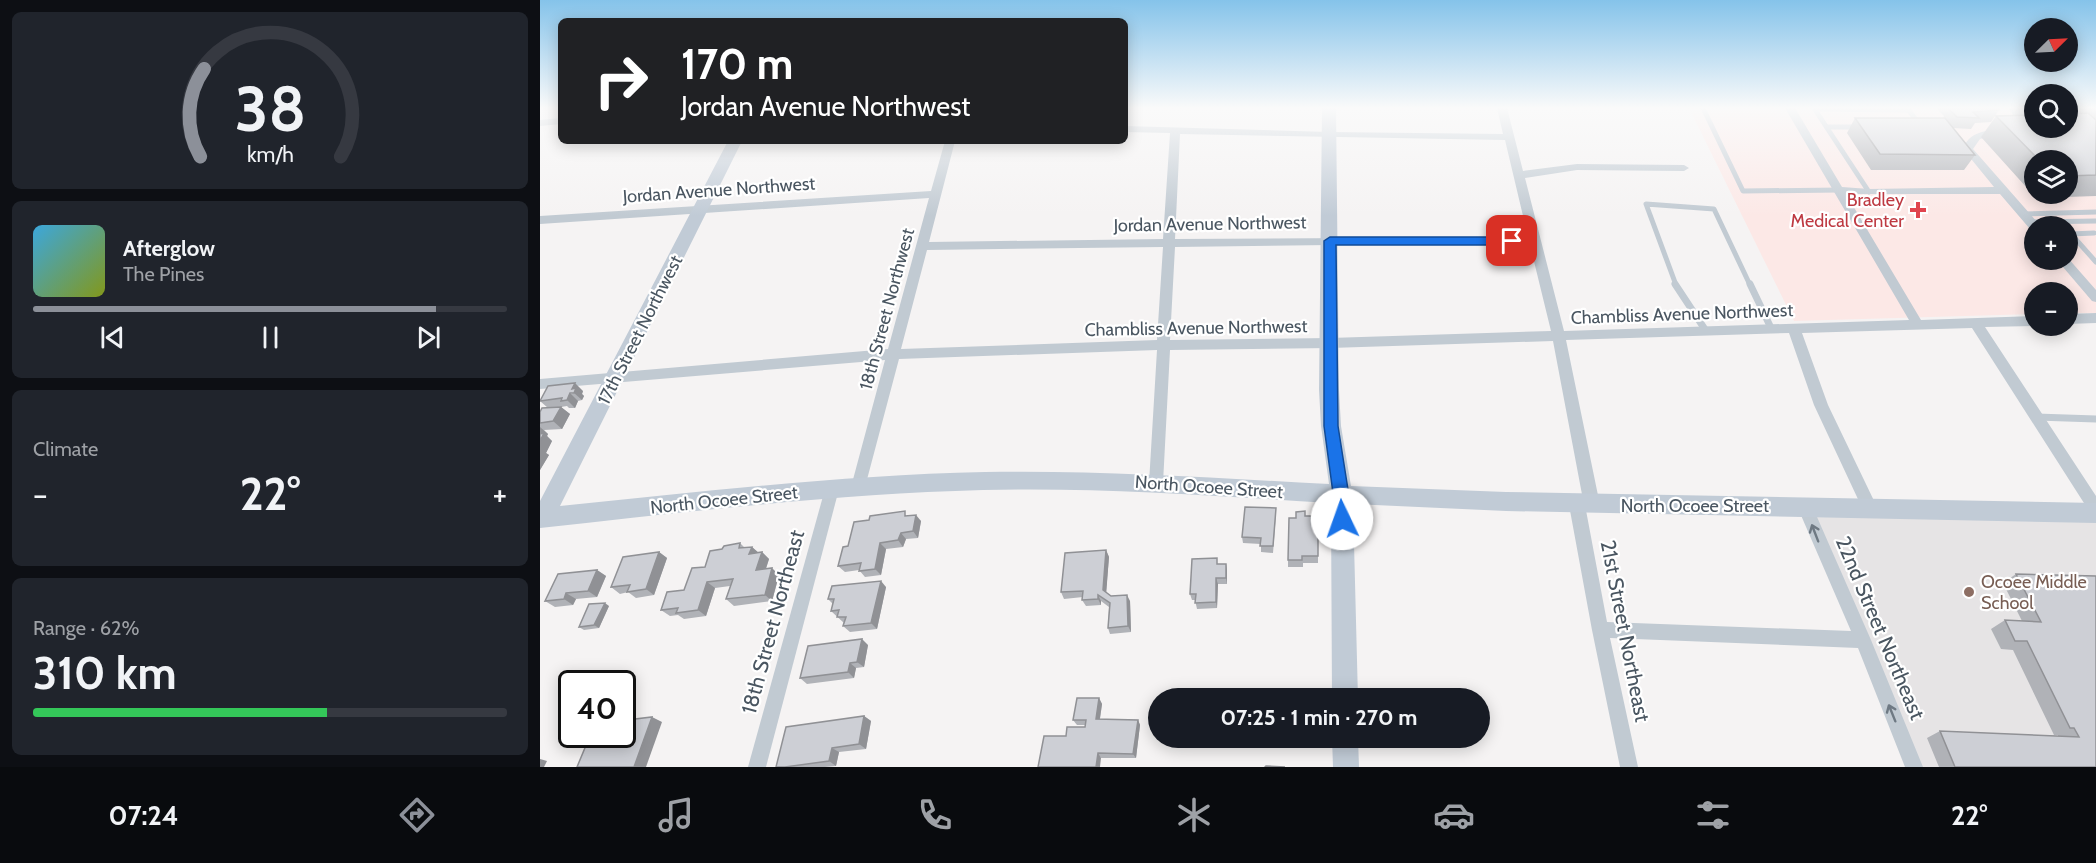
<!DOCTYPE html>
<meta charset="utf-8">
<style>
body{margin:0;font-family:Cabin,sans-serif;background:#20242c;color:#f1f3f6;height:100vh;display:flex;flex-direction:column;font-size:22px;white-space:nowrap}
*{box-sizing:border-box;margin:0}
p{font-size:20px;color:#9ea1a6}
.icon{flex:none;width:33px;height:33px;fill:none;stroke:currentColor;stroke-width:2;stroke-linecap:round;stroke-linejoin:round}
.map{position:relative;flex:1;overflow:hidden}
.details{display:flex;flex-direction:column;gap:12px;padding:12px;background:#0d0f14;width:540px}
.details>*{flex:none}
.top-card{position:absolute;left:18px;top:18px;width:570px;height:126px;border-radius:9px;box-shadow:0 3px 15px #0003;background:#202124;color:#fff;overflow:hidden}
.needle{width:39px;rotate:66deg}
.buttons{position:absolute;left:1484px;top:18px;display:grid;gap:12px}
.buttons a{display:grid;place-items:center;width:54px;height:54px;border-radius:50%;background:#171b24;box-shadow:0 3px 15px #0003;font-size:30px}
.speed{position:absolute;left:18px;top:670px;display:flex;gap:12px;font-size:30px;font-weight:700;text-align:center}
.speed>*{display:grid;place-content:center;width:78px;height:78px;border-radius:50%;background:#171b24;box-shadow:0 3px 15px #0003;line-height:1}
.speed .limit{border:3px solid #111;border-radius:9px;background:#fff;color:#111}
.pin{position:absolute;display:grid;place-items:center;width:51px;height:51px;color:#fff;margin:-26px;border-radius:12px;box-shadow:0 3px 9px #0006}
.me{position:absolute;width:66px;margin:-33px;rotate:357deg;stroke-linejoin:round;filter:drop-shadow(0 0 4px #0008)}
.turn{display:flex;align-items:center;gap:21px;height:126px;padding:0 24px;font-size:27px}
.turn .icon{width:78px;height:78px;stroke-width:2.5}
.turn b{display:block;font-size:42px;line-height:51px}
.big{font-size:45px;font-weight:700;line-height:1.1}
.details .widget{flex:1;display:flex;flex-direction:column;justify-content:center;gap:9px;min-width:0;padding:0 21px;border-radius:9px;background:#20242c}
.details .dial{align-items:center;gap:0}
.dial svg{height:156px;overflow:visible;fill:none;stroke:#363941;stroke-width:7;stroke-linecap:round;text-anchor:middle}
.dial text{fill:#f1f3f6;stroke:none}
.song{display:flex;align-items:center;gap:18px}
.cover{width:72px;height:72px;border-radius:9px;background:linear-gradient(135deg,hsl(200 70% 55%),hsl(70 70% 35%))}
.played{height:6px;border-radius:3px;background:linear-gradient(90deg,#8c9099 85%,#363941 85%)}
.keys{display:flex;justify-content:space-around;direction:ltr}
.heat{display:flex;justify-content:space-between;align-items:center;font-size:33px;direction:ltr}
.charge{height:9px;border-radius:4px;background:linear-gradient(90deg,#34c759 62%,#363941 0)}
.trip{position:absolute;left:608px;top:688px;width:342px;height:60px;border-radius:30px;background:#171b24;box-shadow:0 3px 15px #0003;font-weight:700;line-height:60px;text-align:center}
.tabs{display:flex;height:96px;justify-content:space-around;align-items:center;background:#090b0e;color:#9ea1a6}
.tabs .icon{width:42px;height:42px}
.tabs .selected{color:#8c9099}
.tabs b{font-size:27px;color:#f1f3f6}
main{display:flex;flex:1;min-height:0}
.map>svg:first-child{display:block}
.education{fill:#e6e4e5}
.medical{fill:#fce8e6;fill-rule:evenodd}
.lines{fill:none;stroke-linecap:round;stroke-linejoin:round}
.lane-far1{stroke:#c1cad2;stroke-width:5}
.lane{stroke:#c1cad2;stroke-width:7}
.street{fill:#c1cad2;fill-rule:evenodd}
.secondary{fill:#c1cbd6;fill-rule:evenodd}
.wall{fill:#b0b2b7;fill-rule:evenodd}
.shaded-wall{fill:#909195}
.building{fill:#cdcfd5;stroke:#909195;stroke-width:1.5}
.oneway{stroke:#6e7983}
.route{fill:#1a73e8;stroke:#114b97;stroke-width:1.5}
.health-dot{fill:#e0444e;stroke:#fff;stroke-width:2}
.education-dot{fill:#8d6e63;stroke:#fff;stroke-width:2}
.labels{text-anchor:middle;stroke-width:4.5;stroke-linejoin:round;paint-order:stroke}
.street-label{font-size:18px;fill:#4a5661;stroke:#fff}
.health-label{font-size:18px;fill:#be3a42;stroke:#fff;text-anchor:end}
.education-label{font-size:18px;fill:#785e54;stroke:#fff;text-anchor:start}
.near-street-label{font-size:21px;fill:#4a5661;stroke:#fff}
</style>
<main>
<section class="details">
<div class="widget dial"><svg viewBox="0 0 100 80">
<path d="M14 69A42 42 0 1 1 86 69"/>
<path d="M14 69A42 42 0 0 1 16 24" stroke="#8c9099"/>
<text x="50" y="56" font-size="32" font-weight="700">38</text>
<text x="50" y="72" font-size="11">km/h</text>
</svg></div>
<div class="widget">
<div class="song"><i class="cover"></i><div><b>Afterglow</b><p>The Pines</p></div></div>
<div class="played"></div>
<div class="keys"><svg class="icon" aria-label="previous" viewBox="0 0 24 24"><path d="M18 5L8 12l10 7zM5 5v14"/></svg><svg class="icon" aria-label="pause" viewBox="0 0 24 24"><path d="M8 5v14M16 5v14"/></svg><svg class="icon" aria-label="next" viewBox="0 0 24 24"><path d="M6 5l10 7-10 7zM19 5v14"/></svg></div>
</div>
<div class="widget"><p>Climate</p>
<div class="heat"><a>−</a><b class="big">22°</b><a>+</a></div>
</div>
<div class="widget"><p>Range · 62%</p><b class="big">310 km</b><div class="charge"></div></div>
</section>
<div class="map">
<svg width="1556" height="767" viewBox="0 0 1556 767">
<rect width="100%" height="100%" fill="#f5f3f3"/>
<polygon class="education" points="1265,506 1556,513 1556,767 1374,767"/>
<path class="medical" d="M1149 108H1494V128H1527V108H1556V313H1527V292H1494V314L1254 321ZM1494 160H1527V194H1494ZM1494 226H1527V260H1494Z"/>
<g class="lines">
<g class="lane-far1">
<polyline points="1163,108 1203,191 1299,190"/>
<polyline points="1274,108 1329,192"/>
<polyline points="1367,108 1380,125"/>
<polyline points="1275,109 1368,110"/>
<polyline points="1287,127 1319,127"/>
<polyline points="1484,214 1556,212"/>
<polyline points="1490,222 1556,221"/>
<polyline points="1531,234 1556,262"/>
<polyline points="1531,234 1554,233"/>
<polyline points="1136,285 1106,204 1174,209 1210,285"/>
</g>
<g class="lane">
<polyline points="1135,284 1166,331"/>
<polyline points="1210,284 1231,328"/>
<polyline points="1496,417 1556,419"/>
</g>
<g class="street">
<path d="M957 108H967L983 171 1037 164 1144 165 1149 168 1144 171 1037 170 985 178 1024 331 1369 320 1245 108H1255L1302 187 1329 189 1454 187 1423 149C1429 132 1444 131 1460 129L1465 132 1440 139 1433 149 1498 223 1500 226H1494V230L1490 229 1460 194H1306L1381 320 1494 316V326L1445 327 1556 496V516L1551 514 1432 328 1262 333 1288 405 1337 507 1334 512 1329 514 1324 512 1274 405 1249 333 1026 340 1060 505 1057 510 1052 512 1047 510 1045 505 1067 622 1311 631 1257 506 1260 501 1265 499 1270 501 1331 640 1383 767H1365L1318 648 1070 638 1098 767H1080L1052 630 1029 505 1032 500 1037 498 1042 500 1044 505 1013 341 790 348 630 350 623 483 621 487 616 489 611 487 609 483 617 350 359 359 325 487 323 491 318 493 313 491 311 487 345 360 0 389V379L348 349 389 198 0 224V216L391 191 405 141H415L389 242 623 239 630 133 585 132V126L789 132 963 134ZM640 134 965 140 988 237 635 239ZM790 245H990L1011 331 790 338 630 340 635 247ZM623 247 617 340 361 349 387 250Z"/>
<polygon points="1468,108 1478,108 1490,124 1486,130 1478,130 1477,128 1480,124"/>
<polygon points="21,118 21,124 0,126 0,120"/>
<polygon points="1527,257 1556,290 1556,302 1552,301 1517,260 1527,260"/>
<polygon points="1556,313 1556,323 1527,324 1527,314"/>
<polygon points="292,483 297,485 299,489 226,767 208,767 285,489 287,485"/>
</g>
<g class="secondary">
<path d="M782 108H796L799 390 801 426 811 486 966 492 1556 503V523L966 511 813 504 818 699H792L791 503C675 496 559 487 443 490 294 494 147 512 0 528V501L188 141H202L20 506C161 492 302 475 445 472 560 470 675 478 789 484L781 426 779 390Z"/>
<polygon points="792,738 818,738 819,767 793,767"/>
</g>
</g>
<g class="wall">
<polygon points="1399,108 1457,108 1459,110 1451,122 1435,123 1431,129 1413,128 1435,155 1424,170 1331,170 1307,133 1315,118 1403,118 1404,116 1398,110"/>
<path d="M1540 108H1556V196L1496 198 1441 137 1456 116 1536 113ZM1494 160H1527V194H1494Z"/>
<polygon points="43,391 42,394 44,396 42,400 38,401 35,408 29,408 27,406 21,407 30,414 22,429 4,430 8,434 7,436 12,441 6,453 9,455 0,470 0,412 8,408 0,401"/>
<polygon points="736,514 733,553 721,552 721,544 703,543 702,537"/>
<polygon points="368,516 381,521 378,538 366,539 363,547 346,549 341,575 325,577 319,570 305,572 298,566 308,546"/>
<polygon points="765,516 782,516 782,538 778,538 778,563 763,563 763,567 748,567 748,560 756,518"/>
<polygon points="200,543 205,548 212,547 218,553 222,552 229,559 226,569 239,575 232,601 194,606 186,599 190,586 175,588 166,616 144,619 138,615 130,616 121,610 144,590 182,549"/>
<polygon points="566,550 569,557 566,592 571,596 590,601 591,632 570,634 568,628 569,607 561,601 561,605 546,606 542,600 543,597 524,599 521,592"/>
<polygon points="119,552 127,558 114,595 96,598 88,592 80,594 71,587"/>
<polygon points="678,564 686,564 687,570 687,584 678,584 677,608 657,609 655,600 652,600 650,594"/>
<polygon points="57,570 66,576 57,597 36,599 33,605 15,607 5,601"/>
<polygon points="1476,574 1556,576 1556,767 1399,767 1387,738 1400,731 1518,736 1518,735 1514,735 1473,650 1461,649 1451,629 1465,620 1482,621 1463,583"/>
<polygon points="346,587 337,629 310,632 303,626 304,623 291,611 293,604 288,599"/>
<polygon points="69,606 59,628 44,630 39,627"/>
<polygon points="328,645 324,667 316,668 314,678 267,684 260,678"/>
<polygon points="559,698 562,704 560,719 598,720 600,725 596,758 561,758 526,736 545,727 545,725 537,725 533,720"/>
<polygon points="324,716 331,721 326,749 299,752 296,766 285,767 236,767"/>
<polygon points="774,738 774,748 732,747 731,742"/>
</g>
<g class="shaded-wall">
<polygon points="35,383 43,391 42,394 44,396 42,400 34,393 32,389"/>
<polygon points="30,393 38,401 35,408 27,400"/>
<polygon points="21,407 30,414 22,429 13,421"/>
<polygon points="0,427 8,434 7,436 12,441 6,453 9,455 0,470"/>
<polygon points="376,515 381,521 378,538 373,531"/>
<polygon points="361,533 366,539 363,547 358,540"/>
<polygon points="340,543 346,549 341,575 335,569"/>
<polygon points="212,547 219,553 209,554"/>
<polygon points="566,550 569,557 566,596 563,590"/>
<polygon points="119,552 127,558 114,595 106,589"/>
<polygon points="222,552 229,559 223,577 216,570"/>
<polygon points="686,564 687,570 687,584 686,578"/>
<polygon points="232,568 239,575 232,601 225,595"/>
<polygon points="57,570 66,576 57,597 48,591"/>
<polygon points="676,578 678,584 677,608 676,602"/>
<polygon points="341,581 346,587 337,629 331,623"/>
<polygon points="167,582 175,588 166,616 158,610"/>
<polygon points="26,593 36,599 33,605 24,599"/>
<polygon points="558,595 561,601 561,605 558,599"/>
<polygon points="587,595 590,601 591,632 588,626"/>
<polygon points="65,603 69,606 59,628 54,625"/>
<polygon points="322,639 328,645 324,667 317,662"/>
<polygon points="310,663 316,668 314,678 308,672"/>
<polygon points="559,698 562,704 559,724 556,719"/>
<polygon points="324,716 331,721 326,749 319,744"/>
<polygon points="112,717 122,722 106,767 94,767"/>
<polygon points="598,720 600,725 596,758 593,754"/>
<polygon points="70,741 80,746 67,747"/>
<polygon points="292,748 299,752 296,766 289,761"/>
<polygon points="558,753 561,758 560,767 556,767"/>
<polygon points="0,759 7,761 4,767 0,767"/>
</g>
<g class="building">
<polygon points="1416,108 1457,108 1459,110 1433,112 1439,118 1417,117 1409,109"/>
<polygon points="1548,113 1556,120 1556,175 1527,176 1527,160 1499,160 1456,116 1494,115 1494,128 1527,128 1527,114"/>
<polygon points="1315,118 1405,118 1435,155 1340,154"/>
<polygon points="35,383 32,389 36,388 34,393 30,393 27,400 21,401 22,398 0,401 8,386"/>
<polygon points="21,407 13,421 0,423 0,412 2,408"/>
<polygon points="4,433 0,441 0,434"/>
<polygon points="705,507 736,508 733,546 720,546 721,538 702,537"/>
<polygon points="365,511 365,516 376,515 373,531 361,533 358,540 340,543 335,569 319,571 321,563 298,566 303,547 308,546 314,522 329,520 330,516"/>
<polygon points="765,511 765,516 782,516 782,531 778,531 778,556 762,556 762,560 748,560 749,518 756,518 756,512"/>
<polygon points="200,543 199,548 212,547 209,554 222,552 216,570 232,568 225,595 186,599 193,579 167,582 158,610 136,613 138,608 121,610 127,592 144,590 152,568 165,567 170,551 182,549 184,546"/>
<polygon points="566,550 563,590 571,596 587,595 588,626 568,628 570,603 558,595 558,599 542,600 543,591 521,592 525,553"/>
<polygon points="119,552 106,589 87,592 90,585 71,587 83,557"/>
<polygon points="677,558 677,564 686,564 686,578 676,578 676,602 655,603 656,594 650,594 652,559"/>
<polygon points="57,570 48,591 26,593 24,599 5,601 18,574"/>
<polygon points="1476,574 1556,576 1556,767 1415,767 1400,731 1539,737 1534,728 1530,728 1487,641 1475,641 1465,620 1501,622"/>
<polygon points="341,581 331,623 303,626 306,617 297,617 299,610 291,611 294,599 288,599 292,586"/>
<polygon points="65,603 54,625 39,627 49,604"/>
<polygon points="322,639 317,662 310,663 308,672 260,678 268,646"/>
<polygon points="537,698 559,698 556,719 598,720 593,754 558,753 556,767 498,767 504,736 526,736 527,727 545,727 546,720 533,720"/>
<polygon points="324,716 319,744 292,748 289,761 245,767 236,767 246,727"/>
<polygon points="112,717 94,767 37,767 47,743 70,741 67,747 76,746 81,735 82,735 82,730 87,720"/>
<polygon points="732,738 774,738 774,744 731,742"/>
<polygon points="726,766 745,767 725,767"/>
</g>
<defs><path id="oneway-shaft" d="M-6 0H5M1.5-3L5.5 0L1.5 3" fill="none" stroke-width="1.6" stroke-linecap="round" stroke-linejoin="round" transform="scale(1.5)"/></defs>
<g class="oneway">
<use href="#oneway-shaft" transform="translate(1275 533) rotate(-111)"/>
<use href="#oneway-shaft" transform="translate(1352 713) rotate(-112)"/>
</g>
<linearGradient id="sky" x2="0" y2="1"><stop stop-color="#85c3ea"/><stop offset="0.5" stop-color="#fafafa"/><stop offset="1" stop-color="#fafafa" stop-opacity="0"/></linearGradient>
<rect width="1556" height="216" fill="url(#sky)"/>
<polygon class="route" points="790,237 972,237 978,241 972,245 796,245 798,426 809,496 810,519 808,523 802,525 797,523 784,426 784,241"/>
<path class="health-dot" d="M1375 201h6v6h6v6h-6v6h-6v-6h-6v-6h6z"/>
<circle class="education-dot" cx="1429" cy="592" r="6"/>
<g class="labels">
<g class="street-label">
<text transform="translate(179 190) rotate(-4)" y="6">Jordan Avenue Northwest</text>
<text transform="translate(670 224) rotate(-1)" y="6">Jordan Avenue Northwest</text>
<text transform="translate(347 309) rotate(-75)" y="6">18th Street Northwest</text>
<text transform="translate(1142 314) rotate(-2)" y="6">Chambliss Avenue Northwest</text>
<text transform="translate(656 328) rotate(-1)" y="6">Chambliss Avenue Northwest</text>
<text transform="translate(100 330) rotate(-63)" y="6">17th Street Northwest</text>
<text transform="translate(669 487) rotate(4)" y="6">North Ocoee Street</text>
<text transform="translate(184 500) rotate(-6)" y="6">North Ocoee Street</text>
<text x="1155" y="512">North Ocoee Street</text>
</g>
<g class="health-label">
<text x="1364" y="206">Bradley<tspan x="1364" dy="21">Medical Center</tspan></text>
</g>
<g class="education-label">
<text x="1441" y="588">Ocoee Middle<tspan x="1441" dy="21">School</tspan></text>
</g>
<g class="near-street-label">
<text transform="translate(233 622) rotate(-75)" y="7">18th Street Northeast</text>
<text transform="translate(1340 628) rotate(67)" y="7">22nd Street Northeast</text>
<text transform="translate(1085 631) rotate(79)" y="7">21st Street Northeast</text>
</g>
</g>
</svg>
<div class="buttons">
<a><svg class="needle" viewBox="-14 -14 28 28"><path d="M0-13l5 13h-10z" fill="#e53935"/><path d="M0 13l5-13h-10z" fill="#9ea1a6"/></svg></a>
<a><svg class="icon" aria-label="search" viewBox="0 0 24 24"><circle cx="10" cy="10" r="6"/><path d="M15 15l6 6"/></svg></a>
<a><svg class="icon" aria-label="layers" viewBox="0 0 24 24"><path d="M12 4l9 5-9 5-9-5zM3 14l9 5 9-5"/></svg></a>
<a>+</a>
<a>−</a>
</div>
<div class="speed"><div class="limit">40</div></div>
<div class="pin" style="left:972px;top:241px;background:#d93025"><svg class="icon" aria-label="arrive" viewBox="0 0 24 24"><path d="M6 21V4h12l-3 4 3 4H6"/></svg></div>
<svg class="me" style="left:802px;top:519px" viewBox="-20 -20 40 40"><circle r="19" fill="#fff"/><path d="M0-13L10 11 0 6-10 11z" fill="#1a73e8"/></svg>
<div class="trip">07:25 · 1 min · 270 m</div>
<div class="top-card">
<div class="turn"><svg class="icon" aria-label="right" viewBox="0 0 24 24"><path d="M7 20v-9h11M14 6l5 5-5 5"/></svg><div><b>170 m</b>Jordan Avenue Northwest</div></div>
</div>
</div>
</main>
<nav class="tabs">
<b>07:24</b>
<svg class="icon selected" aria-label="directions" viewBox="0 0 24 24"><path d="M12 3l9 9-9 9-9-9zM9 14v-3h6M13 9l2 2-2 2"/></svg>
<svg class="icon" aria-label="music" viewBox="0 0 24 24"><path d="M9 18V5l10-2v13"/><circle cx="6" cy="18" r="3"/><circle cx="16" cy="16" r="3"/></svg>
<svg class="icon" aria-label="phone" viewBox="0 0 24 24"><path d="M5 4h4l2 5-3 2q2 4 5 5l2-3 5 2v4C11 20 4 13 5 4z"/></svg>
<svg class="icon" aria-label="climate" viewBox="0 0 24 24"><path d="M12 3v18M4 7l16 10M4 17L20 7"/></svg>
<svg class="icon" aria-label="car" viewBox="0 0 24 24"><path d="M5 17H2v-5l4-1 3-4h7l3 4 3 1v5h-3M9 17h6M6 11h13"/><circle cx="7" cy="17" r="2"/><circle cx="17" cy="17" r="2"/></svg>
<svg class="icon" aria-label="filters" viewBox="0 0 24 24"><path d="M4 7h16M4 17h16"/><circle cx="9" cy="7" r="2"/><circle cx="15" cy="17" r="2"/></svg>
<b>22°</b>
</nav>
